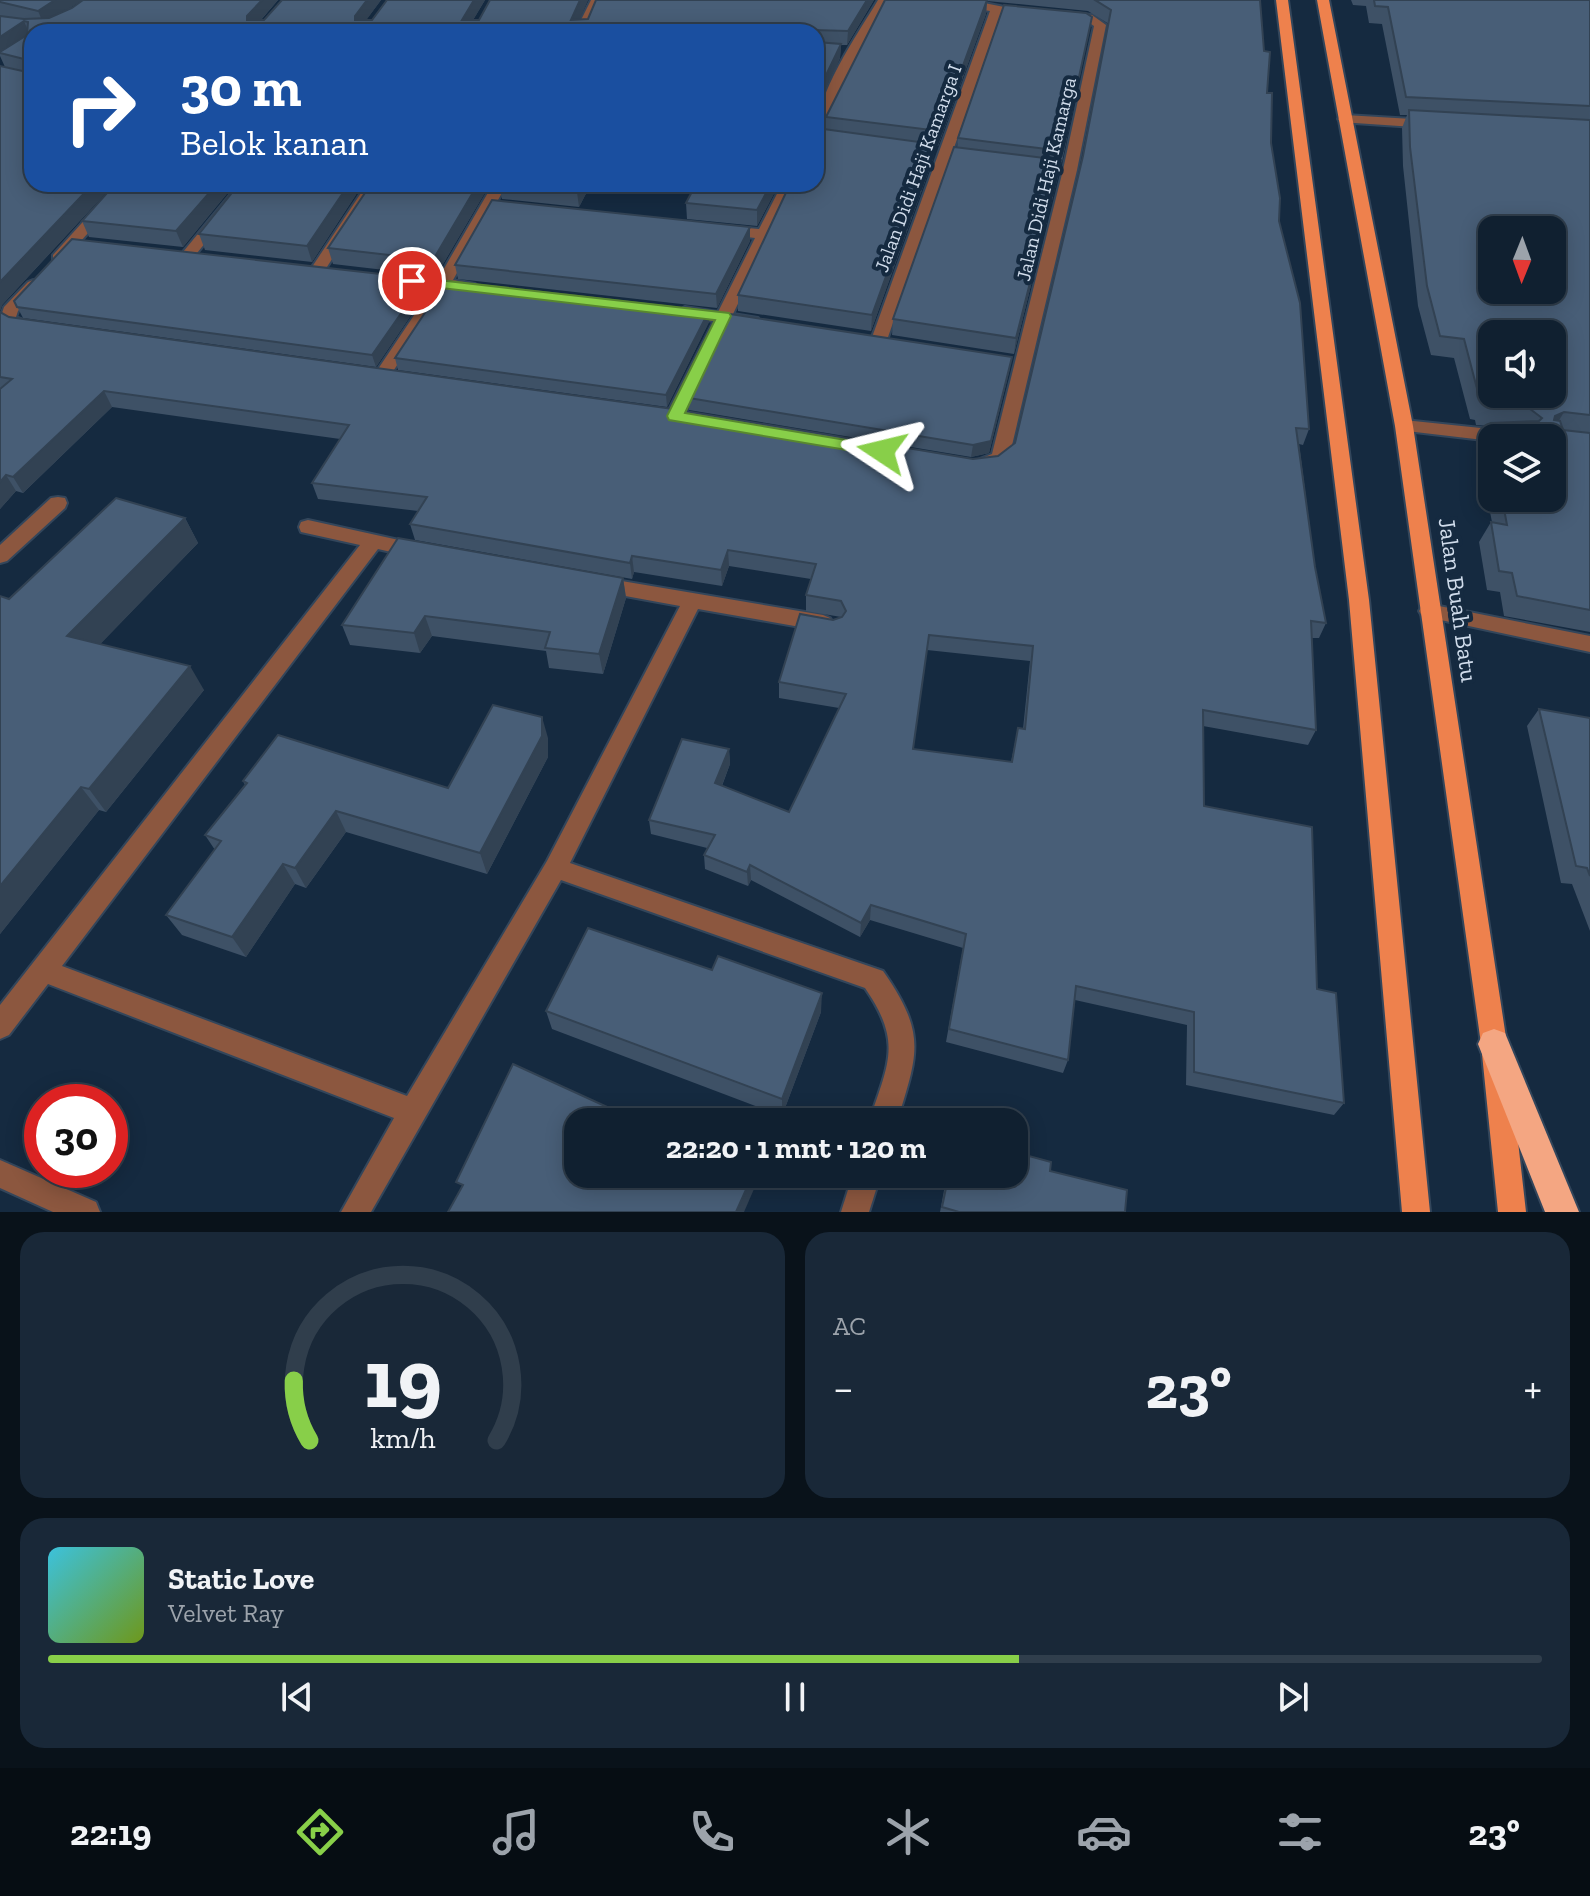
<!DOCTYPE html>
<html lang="id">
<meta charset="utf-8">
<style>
body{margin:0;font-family:"Zilla Slab",serif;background:#192838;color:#f1f3f6;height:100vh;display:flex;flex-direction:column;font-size:30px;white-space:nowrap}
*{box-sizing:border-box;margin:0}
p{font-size:26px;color:#9ca3ab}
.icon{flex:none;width:44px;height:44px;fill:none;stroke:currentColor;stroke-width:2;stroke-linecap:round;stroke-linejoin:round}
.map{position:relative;height:1212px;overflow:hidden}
.details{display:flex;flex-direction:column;gap:20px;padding:20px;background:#09121a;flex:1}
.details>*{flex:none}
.guide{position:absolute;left:24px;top:24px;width:800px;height:168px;border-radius:24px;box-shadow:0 4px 20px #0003,0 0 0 2px #303e4c;background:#1a4fa0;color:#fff;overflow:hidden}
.needle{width:52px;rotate:181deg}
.tools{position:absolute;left:1478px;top:216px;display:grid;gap:16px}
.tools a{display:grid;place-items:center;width:88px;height:88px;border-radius:16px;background:#102030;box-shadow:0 4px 20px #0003,0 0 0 2px #303e4c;font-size:40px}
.speed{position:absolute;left:24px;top:1084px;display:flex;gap:16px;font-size:40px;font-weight:700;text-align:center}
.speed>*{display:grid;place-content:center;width:104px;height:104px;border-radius:50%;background:#102030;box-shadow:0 4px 20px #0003,0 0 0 2px #303e4c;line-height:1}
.speed .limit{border:12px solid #d22;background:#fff;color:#111}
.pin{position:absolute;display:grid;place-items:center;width:68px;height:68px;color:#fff;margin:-34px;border:4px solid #fff;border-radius:50%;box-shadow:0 2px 8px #0007}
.me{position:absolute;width:88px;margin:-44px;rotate:280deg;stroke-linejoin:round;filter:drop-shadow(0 0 6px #0008)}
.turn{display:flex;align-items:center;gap:28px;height:168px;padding:0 24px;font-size:36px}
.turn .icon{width:104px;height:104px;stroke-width:2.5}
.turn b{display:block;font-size:56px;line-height:68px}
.big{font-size:60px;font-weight:700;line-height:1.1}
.details .tile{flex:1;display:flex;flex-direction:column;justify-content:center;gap:12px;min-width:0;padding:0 28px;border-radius:24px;background:#192838}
.details .dial{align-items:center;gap:0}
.dial svg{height:208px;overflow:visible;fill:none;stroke:#303e4c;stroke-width:7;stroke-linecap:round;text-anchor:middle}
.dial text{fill:#f1f3f6;stroke:none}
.song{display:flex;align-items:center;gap:24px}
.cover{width:96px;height:96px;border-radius:12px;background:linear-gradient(135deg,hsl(190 70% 55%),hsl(80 70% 35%))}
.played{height:8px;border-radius:4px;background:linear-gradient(90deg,#88cf49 65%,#303e4c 65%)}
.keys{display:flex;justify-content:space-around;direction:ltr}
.heat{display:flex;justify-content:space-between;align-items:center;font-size:44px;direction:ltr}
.details .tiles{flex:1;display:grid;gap:20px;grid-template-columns:1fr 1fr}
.tile:last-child{grid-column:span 2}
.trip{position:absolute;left:564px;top:1108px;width:464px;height:80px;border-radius:24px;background:#102030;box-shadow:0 4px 20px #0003,0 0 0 2px #303e4c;font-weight:700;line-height:80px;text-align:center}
.tabs{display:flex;height:128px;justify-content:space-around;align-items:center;background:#060d13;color:#9ca3ab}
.tabs .icon{width:56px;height:56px}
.tabs .on{color:#88cf49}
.tabs b{font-size:36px;color:#f1f3f6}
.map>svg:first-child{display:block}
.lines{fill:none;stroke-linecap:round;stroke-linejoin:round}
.lane-casing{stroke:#33465b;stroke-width:4}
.street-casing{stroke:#33465b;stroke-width:4}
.primary-casing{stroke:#33465b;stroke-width:4}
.highway-casing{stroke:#33465b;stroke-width:4}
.lane{fill:#8c573f;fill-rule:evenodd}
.street{fill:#8c573f;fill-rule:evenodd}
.primary{fill:#ee814d;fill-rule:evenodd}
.highway{fill:#f4a682;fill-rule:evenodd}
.wall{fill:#3e5166;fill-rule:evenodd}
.shaded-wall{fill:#324253}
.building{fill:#485e77;stroke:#324253;stroke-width:2;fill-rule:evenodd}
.route{fill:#88cf49;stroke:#58872f;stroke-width:2}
.labels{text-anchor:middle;stroke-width:8;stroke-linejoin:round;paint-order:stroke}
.far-street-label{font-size:20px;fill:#d0dceb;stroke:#152a40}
.street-label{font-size:24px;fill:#d0dceb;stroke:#152a40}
</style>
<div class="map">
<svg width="1590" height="1212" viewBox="0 0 1590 1212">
<rect width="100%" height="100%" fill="#152a40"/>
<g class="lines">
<defs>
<g id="lane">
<polygon points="1404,420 1519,432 1528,438 1492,438 1492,441 1398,430 1395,426 1398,422"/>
<polygon points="1429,604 1590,636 1590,652 1422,616 1419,611 1422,606"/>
</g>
<g id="street">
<polygon points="591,0 603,0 587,32 575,32"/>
<path d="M878 0H890L859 52 823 132 816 136C816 93 856 37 878 0Z"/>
<polygon points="969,0 1035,13 1029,16 1001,13 887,340 879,345 873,343 871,340 990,11 971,8"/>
<polygon points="1065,12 1092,15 1106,25 1077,170 1009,458 1006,462 981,471 972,465 975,461 992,454 1063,170 1094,26 1085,20 1061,17 1061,13"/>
<polygon points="1345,115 1429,120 1436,124 1429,128 1340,122 1338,119"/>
<polygon points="117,184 132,184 63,261 53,261 53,255"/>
<polygon points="239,184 253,184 193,258 183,258 183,252"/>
<polygon points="367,184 381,184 323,273 313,273 310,270"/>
<polygon points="493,184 507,184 453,280 475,284 478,287 470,292 447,289 388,379 376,379 374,375 433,287 399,284 391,279 399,274 438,279"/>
<polygon points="782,184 796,184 733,314 758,318 760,321 752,326 729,323 684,416 675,422 669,420 666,416 714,321 685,317 677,312 685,307 718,312 755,238 723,234 716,230 723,226 759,229"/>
<path d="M33 280 41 285 18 311 16 317 39 326C28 336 10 329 0 319L4 307 28 282Z"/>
<polygon points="58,497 65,498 67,503 65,508 7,561 0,563 0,545 51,498"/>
<path d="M308 520 417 544 427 551 417 558 378 549 62 966 407 1096 547 861 680 606 598 591 591 589 588 584 591 579 598 577 823 615 830 618 833 623 830 628 823 631 698 609 570 863 883 971C927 1034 918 1053 897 1122H869C888 1063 903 1043 865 988L561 880 371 1212H341L394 1118 48 984 9 1035 0 1039V1005L360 545 301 532 299 527 301 522Z"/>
<polygon points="0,1160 96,1202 100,1212 53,1212 0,1188"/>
<polygon points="853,1174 881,1174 869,1212 841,1212"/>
</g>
<g id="primary">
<polygon points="1276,0 1288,0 1369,600 1430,1212 1402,1212 1349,600"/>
<polygon points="1317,0 1329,0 1413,426 1507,1044 1526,1212 1498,1212 1481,1044 1395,426"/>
</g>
<polygon id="highway" points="1494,1029 1505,1033 1579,1212 1545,1212 1478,1044 1483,1033"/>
</defs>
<use href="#lane" class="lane-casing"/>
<use href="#street" class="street-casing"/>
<use href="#primary" class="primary-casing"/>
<use href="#highway" class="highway-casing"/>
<use href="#lane" class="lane"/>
<use href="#street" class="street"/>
<use href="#primary" class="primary"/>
<use href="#highway" class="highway"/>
</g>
<g class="wall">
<polygon points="0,0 82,0 64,12 278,0 261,20 264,20 282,0 381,0 366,20 485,0 473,20 588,0 579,20 588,19 596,0 874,0 847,45 841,45 840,58 816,111 816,32 32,32 114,184 2,305 0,311 0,66 5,67 0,56 0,16 13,18 0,16"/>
<path d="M885 0H1260L1271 143 1279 221 1309 429 1303 445 1299 444 1315 567 1326 623 1319 638H1312L1316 730 1308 745 1203 726 1204 806 1317 989 1344 1103 1334 1115 1186 1085 1187 1025 1075 1000 1068 1060 1063 1073 946 1042 963 948 870 920 860 937 751 880 748 886 705 869 704 855 707 848 651 834 649 820 729 749 730 764 722 786 789 812 839 708 779 698V682L833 620 841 617 806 611V595L811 579 729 566 722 586 634 572 632 579 415 540 410 524 418 511 318 499 312 483 340 439 112 407 23 493 16 491 0 509V312L9 317 973 459 998 456 1015 443 1083 156 1109 24 1088 11 987 1 986 14 938 146 934 145 933 159 871 331 738 311V295L825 130 826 117ZM927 650 1030 661 1023 729 1018 728 1011 762 913 749Z"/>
<polygon points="1351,0 1590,0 1590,632 1504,616 1500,592 1487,590 1479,542 1491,522 1492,522 1488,502 1492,494 1492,498 1552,498 1552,438 1492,438 1492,492 1480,443 1489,426 1476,425 1475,420 1470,419 1454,358 1431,355 1418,306 1403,166 1402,128 1407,115 1400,115 1382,24 1369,23 1366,6 1353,5"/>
<polygon points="1092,17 1062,162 1061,162 1058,176 1014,354 892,335 893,319 957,148 958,138"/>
<polygon points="115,184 235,184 183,247 89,237 82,221"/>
<polygon points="363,184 312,262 205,250 199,234"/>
<polygon points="371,184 490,184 436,276 333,264 328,248"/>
<polygon points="499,184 591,184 579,207 502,199"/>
<polygon points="779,184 757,226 687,219 686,203"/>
<polygon points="750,241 717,308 458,279 455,265"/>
<polygon points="425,279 428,290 376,367 23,318 14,301"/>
<polygon points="709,322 667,407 398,370 395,358"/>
<polygon points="1010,368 989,453 971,457 689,410 689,398"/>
<polygon points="185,518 198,543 100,644 204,690 106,812 99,810 0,934 0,596 9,599"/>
<polygon points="623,578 626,598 603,674 549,668 546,651 432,636 420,653 350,645 342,625"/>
<polygon points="1539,709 1590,718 1590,931 1572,884 1561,883 1527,726"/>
<polygon points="548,738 548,757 487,874 346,832 306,888 295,884 246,957 182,935 166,915 215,850 205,835 245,785 243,781 448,788"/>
<polygon points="546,1011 821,1012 782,1116 552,1029"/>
<polygon points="1050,1171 1125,1212 940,1212 947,1174 1014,1174"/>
</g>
<g class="shaded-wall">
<polygon points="55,0 82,0 44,25 38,11"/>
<polygon points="262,0 278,0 252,30 247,20 247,16"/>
<polygon points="367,0 381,0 359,30 355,16"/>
<polygon points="474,0 485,0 466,32 462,20"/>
<polygon points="580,0 588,0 574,32 571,20"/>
<polygon points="867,0 874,0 847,45 848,31"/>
<polygon points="987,0 986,14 938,146 939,131"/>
<polygon points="24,21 30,35 0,53 0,37"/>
<polygon points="841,44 840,58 816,111 816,96"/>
<polygon points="934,144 933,159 871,331 872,315"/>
<polygon points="1061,160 1058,176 1014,354 1016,338"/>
<polygon points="93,184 114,184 2,305 0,311 0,282"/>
<polygon points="217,184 235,184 183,247 176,231"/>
<polygon points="349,184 363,184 312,262 307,246"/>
<polygon points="478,184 490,184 436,276 433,260"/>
<polygon points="581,184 591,184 579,207 577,192"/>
<polygon points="771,184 779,184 757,226 757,210"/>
<polygon points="750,227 750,241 717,308 716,294"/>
<polygon points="425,279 428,290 376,367 372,355"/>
<polygon points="709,311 709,322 667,407 666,395"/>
<polygon points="1012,357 989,453 971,457 973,445"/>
<polygon points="104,391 112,407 23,493 13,477"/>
<polygon points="1564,412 1552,432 1555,416"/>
<polygon points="6,475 16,491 0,509 0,482"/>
<polygon points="185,518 198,543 84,661 67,636"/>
<polygon points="728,550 729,566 722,586 721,570"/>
<polygon points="632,556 634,572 632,579 630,563"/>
<polygon points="623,578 626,598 603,674 599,654"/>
<polygon points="425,616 432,636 420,653 414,633"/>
<polygon points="190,666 204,690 106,812 89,789"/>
<polygon points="542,717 548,738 548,757 487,874 480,853"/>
<polygon points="729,749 730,764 717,798 715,783"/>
<polygon points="81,787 99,810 0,934 0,886"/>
<polygon points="336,811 346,832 306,888 295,868"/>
<polygon points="283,864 295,884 246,957 232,937"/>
<polygon points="750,865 751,880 748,886 747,872"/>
<polygon points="871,905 870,920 860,937 861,923"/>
<polygon points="822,993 821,1012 782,1116 782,1099"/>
<polygon points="753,1174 754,1189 744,1212 736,1212"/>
</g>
<g class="building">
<polygon points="0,0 55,0 38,11 0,2"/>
<polygon points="83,0 262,0 247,16 247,20 264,20 282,0 367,0 355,16 355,20 372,20 387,0 474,0 462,20 479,20 490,0 580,0 571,20 588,19 596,0 867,0 848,31 814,30 814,32 32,32 32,184 93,184 0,282 0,66 27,72 28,60 0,53 0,52 27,35 28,22 24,21 0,37 0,16 24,19 49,18 72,8"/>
<polygon points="885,0 987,0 939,131 826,117"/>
<path d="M1095 0H1260L1264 51 1270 52 1267 93H1272L1271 143 1280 198 1279 221 1300 303 1309 429 1296 428 1315 567 1326 623 1311 621 1316 730 1203 710 1204 806 1312 827 1317 989 1336 993 1344 1103 1194 1072V1012L1076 986 1068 1060 949 1029 966 934 871 905 861 923 750 865 747 872 704 855 715 835 649 820 682 739 729 749 715 783 789 812 846 694 779 682 800 614 833 620 842 617 846 611 841 601 806 595 816 564 728 550 721 570 632 556 630 563 410 524 427 497 312 483 349 425 104 391 13 477 6 475 0 482V389L12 379 0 377V312L9 317 673 409 973 459 998 456 1015 443 1083 156 1111 10ZM929 635 1033 646 1025 729 1018 728 1012 762 913 749Z"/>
<polygon points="1374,0 1590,0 1590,106 1406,97 1388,7 1375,6"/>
<polygon points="1004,5 1086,13 1092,17 1063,151 958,138"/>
<polygon points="816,42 841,44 816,96"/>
<path d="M1409 110 1590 120V415L1564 412 1555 416 1554 420 1560 421 1563 430 1590 433V610L1517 596 1512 573 1499 571 1491 522 1507 525 1502 498H1552V438H1495L1491 423 1539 421 1542 418 1530 409 1486 405 1485 400H1480L1464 339 1440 336 1427 286 1410 147ZM1492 230H1552V290H1492ZM1492 334H1552V394H1492Z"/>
<polygon points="816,128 934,144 872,315 738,295 790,184 816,184"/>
<polygon points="954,147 1061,160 1016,338 893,319"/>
<polygon points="115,184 217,184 176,231 82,221"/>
<polygon points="239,184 349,184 307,246 199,234"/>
<polygon points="371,184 478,184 433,260 328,248"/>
<polygon points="499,184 581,184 577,192"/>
<polygon points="696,184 771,184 757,210 686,203"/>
<polygon points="492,200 750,227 716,294 455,265"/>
<polygon points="72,239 425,279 372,355 17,307 14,301"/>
<polygon points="446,281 709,311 666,395 395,358"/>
<polygon points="730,314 1012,357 991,441 973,445 689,398"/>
<polygon points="116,498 185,518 67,636 190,666 89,789 81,787 0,886 0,596 9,599"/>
<polygon points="398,538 623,578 599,654 545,648 550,632 425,616 414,633 342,625"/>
<polygon points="493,705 542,717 542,736 480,853 336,811 295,868 283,864 232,937 166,915 221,841 205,835 247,783 243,781 278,735 448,788"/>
<polygon points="1539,709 1590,718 1590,876 1587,868 1576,866"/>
<polygon points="588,928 712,970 718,956 822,993 782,1099 546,1011"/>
<polygon points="513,1064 640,1122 578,1122 578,1174 753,1174 736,1212 448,1212 463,1185 456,1182"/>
<polygon points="1014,1152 1051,1162 1050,1171 1127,1190 1125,1212 959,1212 942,1207 949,1174 1014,1174"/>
</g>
<polygon class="route" points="412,277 729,313 731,316 685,413 882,446 890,451 882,456 669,420 667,416 715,320 407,284 405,281"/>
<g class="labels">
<g class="far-street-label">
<text transform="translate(918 168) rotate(-70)" y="7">Jalan Didi Haji Kamarga I</text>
<text transform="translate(1046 179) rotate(-77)" y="7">Jalan Didi Haji Kamarga</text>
</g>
<g class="street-label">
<text transform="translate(1458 600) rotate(82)" y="8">Jalan Buah Batu</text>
</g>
</g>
</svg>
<div class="tools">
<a><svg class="needle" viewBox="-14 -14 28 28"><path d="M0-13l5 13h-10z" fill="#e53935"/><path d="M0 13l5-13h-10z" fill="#9ca3ab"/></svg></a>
<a><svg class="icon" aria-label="sound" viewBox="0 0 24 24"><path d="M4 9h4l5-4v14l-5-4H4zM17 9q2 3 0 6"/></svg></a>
<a><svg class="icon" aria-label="layers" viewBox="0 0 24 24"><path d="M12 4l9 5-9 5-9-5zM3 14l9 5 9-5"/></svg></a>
</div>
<div class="speed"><div class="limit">30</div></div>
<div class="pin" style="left:412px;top:281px;background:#d93025"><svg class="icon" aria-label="arrive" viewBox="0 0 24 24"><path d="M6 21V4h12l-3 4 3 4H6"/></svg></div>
<svg class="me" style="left:882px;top:451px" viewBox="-20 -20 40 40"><path d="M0-17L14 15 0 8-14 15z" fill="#88cf49" stroke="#fff" stroke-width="4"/></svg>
<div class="trip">22:20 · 1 mnt · 120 m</div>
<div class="guide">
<div class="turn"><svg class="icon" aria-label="right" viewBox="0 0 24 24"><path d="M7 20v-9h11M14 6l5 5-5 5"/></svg><div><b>30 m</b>Belok kanan</div></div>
</div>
</div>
<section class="details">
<div class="tiles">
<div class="tile dial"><svg viewBox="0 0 100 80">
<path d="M14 69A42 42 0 1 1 86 69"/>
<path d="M14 69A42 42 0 0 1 8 46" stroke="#88cf49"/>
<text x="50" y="56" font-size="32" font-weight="700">19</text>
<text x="50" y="72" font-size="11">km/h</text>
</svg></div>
<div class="tile"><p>AC</p>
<div class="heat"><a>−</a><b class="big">23°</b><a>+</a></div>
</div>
<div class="tile">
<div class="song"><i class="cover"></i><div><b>Static Love</b><p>Velvet Ray</p></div></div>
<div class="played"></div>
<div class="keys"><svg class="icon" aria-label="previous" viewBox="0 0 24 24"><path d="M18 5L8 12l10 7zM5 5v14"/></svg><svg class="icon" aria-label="pause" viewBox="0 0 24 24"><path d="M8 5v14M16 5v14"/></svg><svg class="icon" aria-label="next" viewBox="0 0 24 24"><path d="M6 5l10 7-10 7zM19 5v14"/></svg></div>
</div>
</div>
</section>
<nav class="tabs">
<b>22:19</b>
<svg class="icon on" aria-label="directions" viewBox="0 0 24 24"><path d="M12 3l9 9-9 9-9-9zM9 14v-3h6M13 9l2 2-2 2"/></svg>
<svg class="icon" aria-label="music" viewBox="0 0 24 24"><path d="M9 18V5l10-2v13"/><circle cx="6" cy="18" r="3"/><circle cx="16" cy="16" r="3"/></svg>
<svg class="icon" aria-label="phone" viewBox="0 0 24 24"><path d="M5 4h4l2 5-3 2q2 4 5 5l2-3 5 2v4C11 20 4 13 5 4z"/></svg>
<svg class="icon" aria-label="climate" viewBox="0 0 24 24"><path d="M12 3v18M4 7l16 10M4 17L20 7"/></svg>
<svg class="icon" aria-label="car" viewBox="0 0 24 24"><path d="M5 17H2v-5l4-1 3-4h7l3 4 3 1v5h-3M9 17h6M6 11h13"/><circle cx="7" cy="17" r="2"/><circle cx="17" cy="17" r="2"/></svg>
<svg class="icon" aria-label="filters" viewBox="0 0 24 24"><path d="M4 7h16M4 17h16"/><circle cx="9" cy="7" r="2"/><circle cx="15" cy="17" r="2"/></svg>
<b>23°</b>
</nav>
